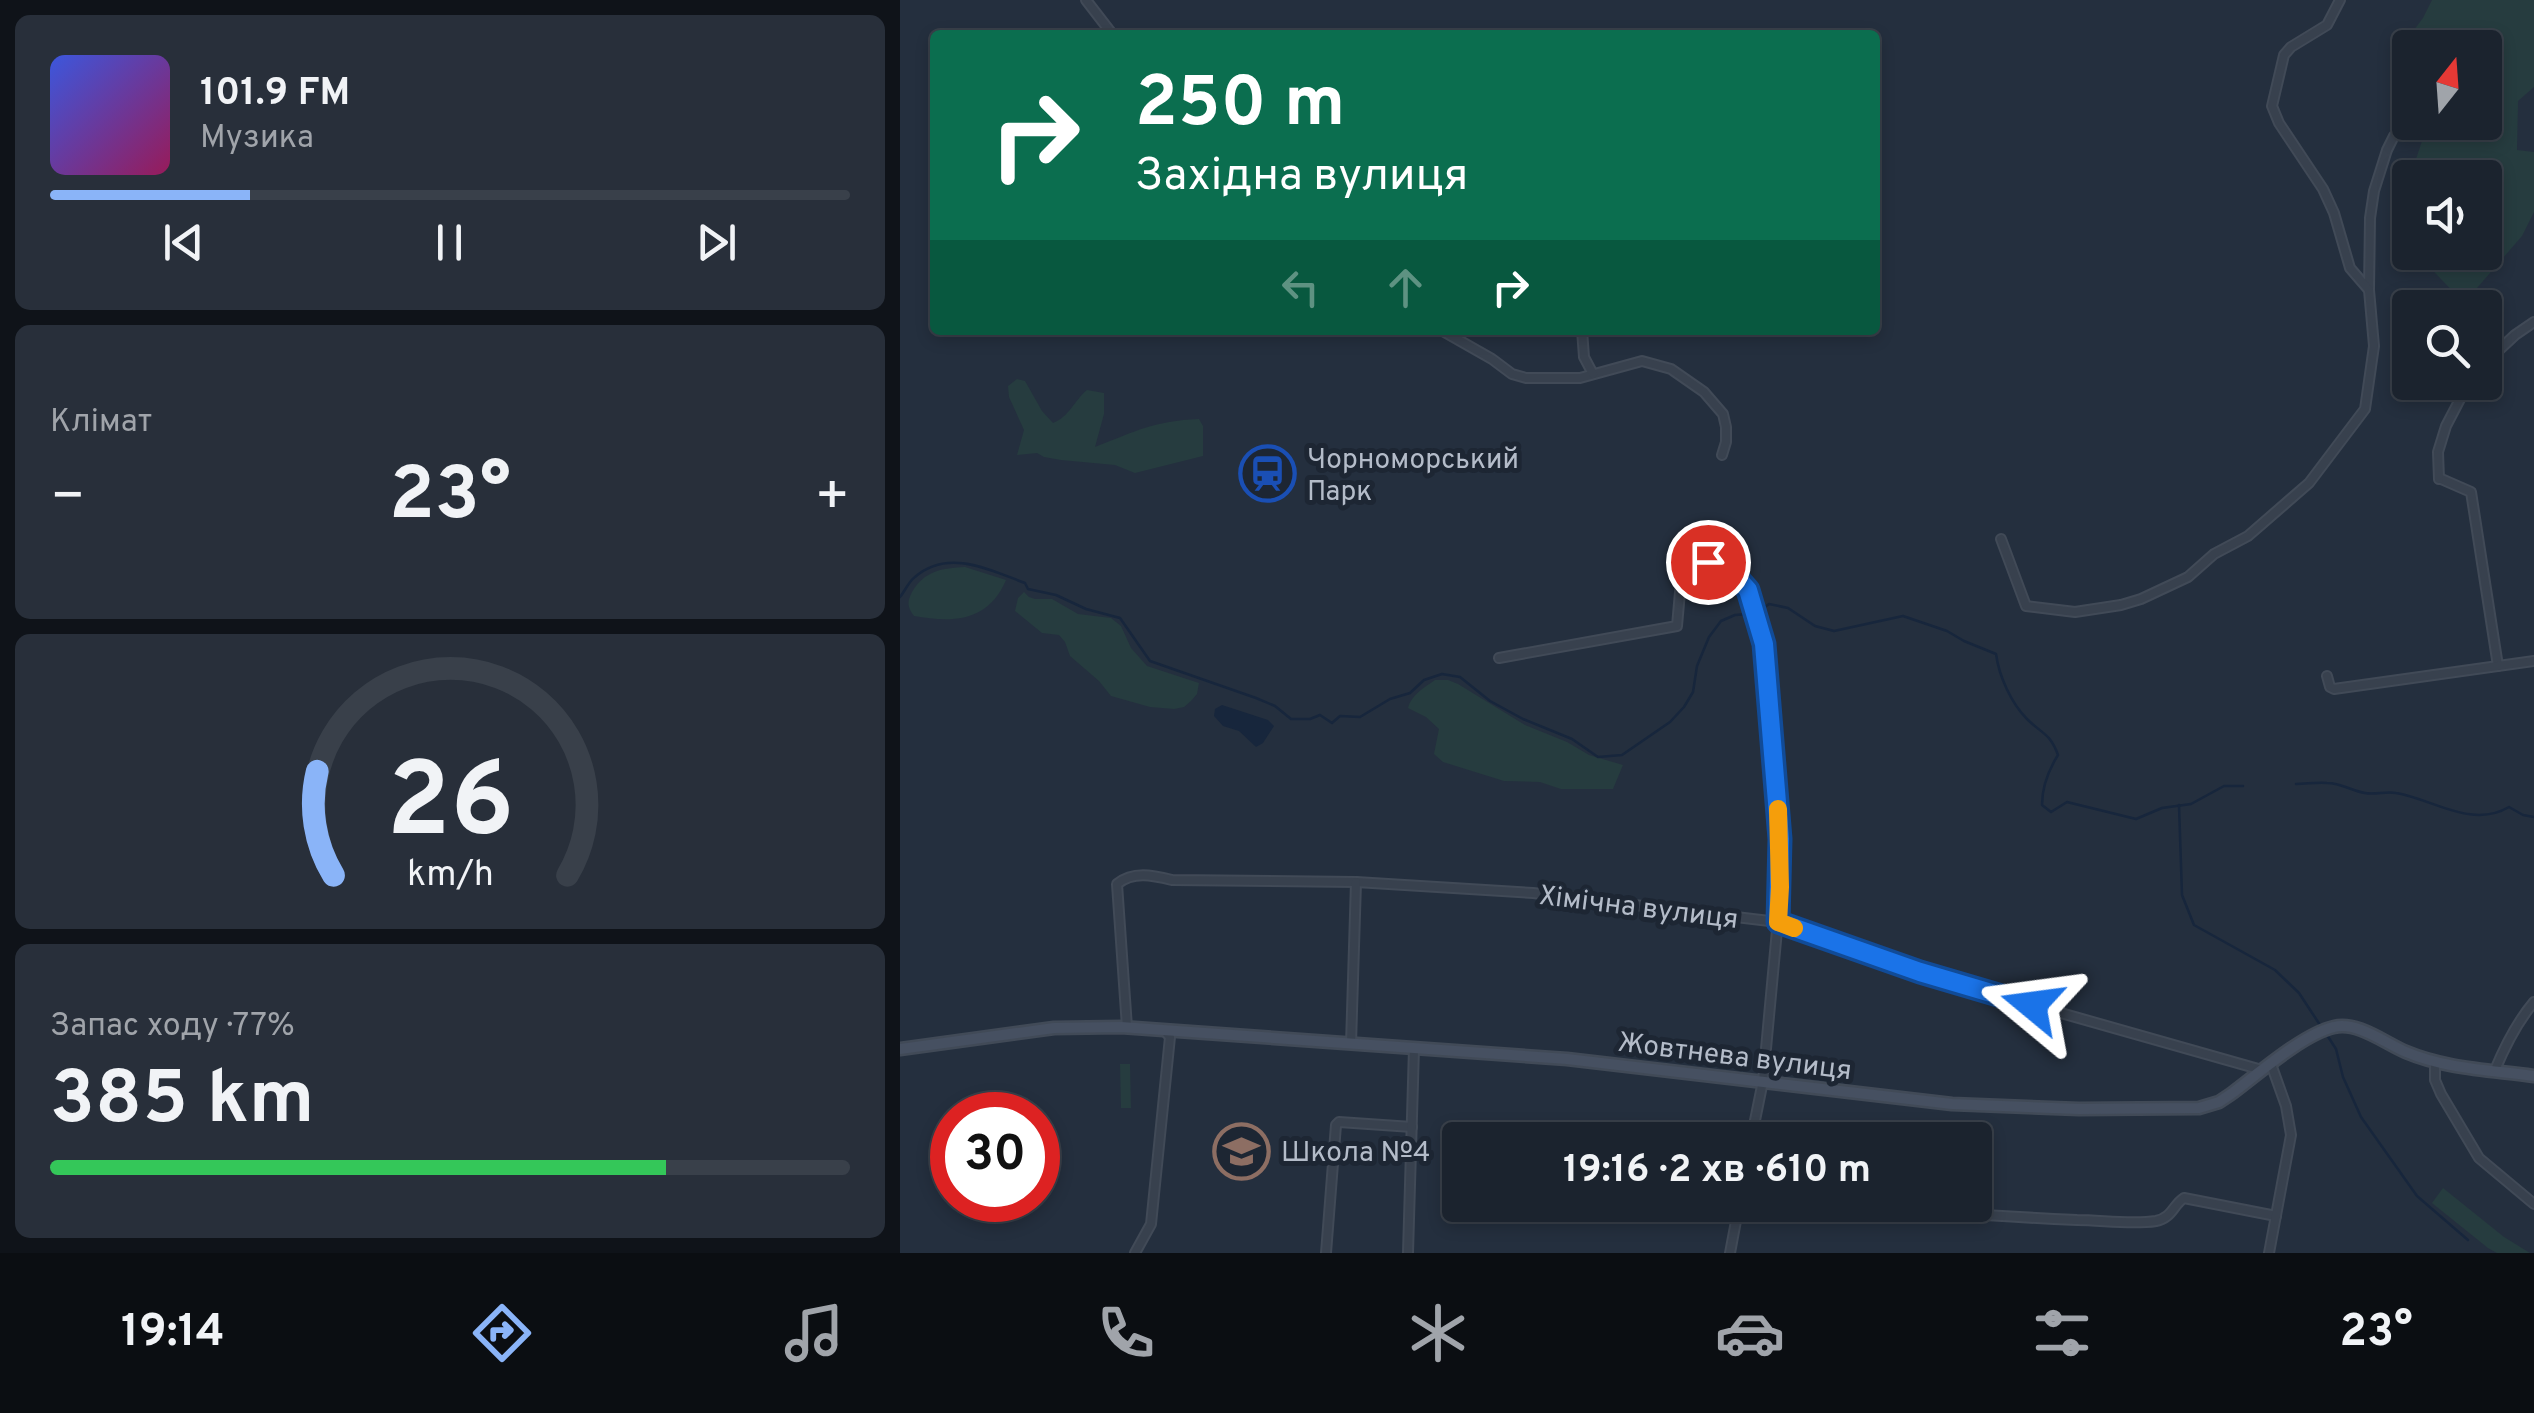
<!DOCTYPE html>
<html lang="uk">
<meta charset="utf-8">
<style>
body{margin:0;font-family:Overpass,sans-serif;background:#282f3a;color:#f1f3f6;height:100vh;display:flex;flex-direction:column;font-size:38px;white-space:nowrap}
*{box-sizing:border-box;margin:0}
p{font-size:32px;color:#a0a4aa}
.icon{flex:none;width:55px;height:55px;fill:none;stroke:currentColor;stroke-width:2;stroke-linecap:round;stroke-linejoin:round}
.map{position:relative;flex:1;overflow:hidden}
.sheet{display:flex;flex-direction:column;gap:15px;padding:15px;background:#0f1319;width:900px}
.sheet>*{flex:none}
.banner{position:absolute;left:30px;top:30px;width:950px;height:305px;border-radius:10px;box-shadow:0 5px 15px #0003,0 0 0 2px #39404a;background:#0b6e4f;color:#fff;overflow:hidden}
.needle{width:65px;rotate:17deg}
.tools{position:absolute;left:1492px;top:30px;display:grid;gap:20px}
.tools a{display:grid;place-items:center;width:110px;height:110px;border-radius:10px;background:#1b232e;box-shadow:0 5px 15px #0003,0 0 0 2px #39404a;font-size:50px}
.speed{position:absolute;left:30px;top:1092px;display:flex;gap:20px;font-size:50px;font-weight:700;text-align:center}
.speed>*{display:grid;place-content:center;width:130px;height:130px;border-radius:50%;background:#1b232e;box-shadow:0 5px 15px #0003,0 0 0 2px #39404a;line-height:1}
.speed .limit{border:15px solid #d22;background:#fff;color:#111}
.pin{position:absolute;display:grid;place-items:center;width:85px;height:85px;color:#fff;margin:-42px;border:5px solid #fff;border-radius:50%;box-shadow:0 2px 10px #0007}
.me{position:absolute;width:110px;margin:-55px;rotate:286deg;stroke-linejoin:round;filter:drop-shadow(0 0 8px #0008)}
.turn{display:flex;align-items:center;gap:35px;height:210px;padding:0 40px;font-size:45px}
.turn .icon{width:130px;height:130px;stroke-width:2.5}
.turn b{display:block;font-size:70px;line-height:85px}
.lanes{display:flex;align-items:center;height:95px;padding:0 40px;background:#0003;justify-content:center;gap:50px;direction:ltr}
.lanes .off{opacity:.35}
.big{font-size:75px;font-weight:700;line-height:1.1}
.sheet .widget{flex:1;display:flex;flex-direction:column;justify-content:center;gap:15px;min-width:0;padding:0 35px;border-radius:15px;background:#282f3a}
.sheet .dial{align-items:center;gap:0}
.dial svg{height:260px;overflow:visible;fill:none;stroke:#39404a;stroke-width:7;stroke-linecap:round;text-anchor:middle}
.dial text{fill:#f1f3f6;stroke:none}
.song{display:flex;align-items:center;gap:30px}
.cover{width:120px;height:120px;border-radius:15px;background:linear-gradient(135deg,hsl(230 70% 55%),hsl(330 70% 35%))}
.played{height:10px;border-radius:5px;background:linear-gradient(90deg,#8ab4f8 25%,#39404a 25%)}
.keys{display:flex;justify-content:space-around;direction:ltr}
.heat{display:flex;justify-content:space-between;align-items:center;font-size:55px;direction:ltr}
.charge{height:15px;border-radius:8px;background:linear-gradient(90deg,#34c759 77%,#39404a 0)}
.trip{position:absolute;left:542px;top:1122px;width:550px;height:100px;border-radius:10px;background:#1b232e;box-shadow:0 5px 15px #0003,0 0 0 2px #39404a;font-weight:700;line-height:100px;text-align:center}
.tab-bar{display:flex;height:160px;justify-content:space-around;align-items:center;background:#0b0e12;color:#a0a4aa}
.tab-bar .icon{width:70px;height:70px}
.tab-bar .on{color:#8ab4f8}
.tab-bar b{font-size:45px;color:#f1f3f6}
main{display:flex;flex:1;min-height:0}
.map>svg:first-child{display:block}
.green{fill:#263c3f}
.water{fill:#17263c}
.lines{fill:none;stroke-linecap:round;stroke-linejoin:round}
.stream{stroke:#17263c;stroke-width:2.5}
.minor-casing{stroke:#414a57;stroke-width:12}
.secondary-casing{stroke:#414a57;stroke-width:15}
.minor{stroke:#38414e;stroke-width:8}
.secondary{stroke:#465061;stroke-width:10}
.route-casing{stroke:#114b97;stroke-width:25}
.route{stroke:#1a73e8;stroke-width:18}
.slow{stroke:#f59e0b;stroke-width:18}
.labels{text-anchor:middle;stroke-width:10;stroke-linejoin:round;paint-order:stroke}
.poi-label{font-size:28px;fill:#b4bcc9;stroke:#1d2633;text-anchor:start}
.street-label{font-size:28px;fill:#b4bcc9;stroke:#1d2633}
</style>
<main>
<section class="sheet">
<div class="widget">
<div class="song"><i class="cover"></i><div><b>101.9 FM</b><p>Музика</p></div></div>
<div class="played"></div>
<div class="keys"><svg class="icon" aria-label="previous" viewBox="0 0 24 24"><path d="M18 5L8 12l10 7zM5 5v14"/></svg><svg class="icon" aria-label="pause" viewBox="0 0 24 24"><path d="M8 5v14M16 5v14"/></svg><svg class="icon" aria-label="next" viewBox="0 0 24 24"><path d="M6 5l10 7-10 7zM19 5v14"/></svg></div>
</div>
<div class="widget"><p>Клімат</p>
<div class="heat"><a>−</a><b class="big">23°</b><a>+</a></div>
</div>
<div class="widget dial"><svg viewBox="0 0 100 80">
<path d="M14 69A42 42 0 1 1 86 69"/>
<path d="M14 69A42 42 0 0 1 9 37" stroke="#8ab4f8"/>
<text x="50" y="56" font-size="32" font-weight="700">26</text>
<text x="50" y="72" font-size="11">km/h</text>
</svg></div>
<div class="widget"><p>Запас ходу · 77%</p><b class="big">385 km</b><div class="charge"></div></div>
</section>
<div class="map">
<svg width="1634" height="1253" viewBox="0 0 1634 1253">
<rect width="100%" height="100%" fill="#242f3e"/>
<g class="green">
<polygon points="1532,0 1634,0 1634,87 1618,101 1617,150 1634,152 1634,212 1622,236 1564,303 1516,253 1585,252 1585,178 1510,178 1510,246 1500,236 1506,189 1528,123 1585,122 1585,48 1510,48 1510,54 1501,47 1523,18"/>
<path d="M117 379 125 381 142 411 153 423C169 417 174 401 187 390L204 393V414L195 447C236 431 254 421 299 419L303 426V456L235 473 215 465 161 460 144 457 137 453 117 455 124 430 109 397 108 386Z"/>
<path d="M65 567 106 580C88 622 53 623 14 616 7 607 7 602 12 592 24 571 42 568 65 567Z"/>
<polygon points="124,592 129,597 135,599 152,599 178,614 211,618 221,626 231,648 247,666 299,683 297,694 291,701 284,707 274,709 250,707 211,696 199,681 170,656 165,642 159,635 142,633 115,611 118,598"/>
<path d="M535 680H548L558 684 625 725 667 742 689 755 723 765 713 789H661L640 782 604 781 543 762 534 754 539 729 526 717 508 708C511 695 525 687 535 680Z"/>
<polygon points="220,1064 230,1064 231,1108 221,1108"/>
<polygon points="1543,1188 1604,1237 1630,1253 1597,1253 1588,1248 1532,1203"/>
</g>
<polygon class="water" points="322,705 368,720 374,726 363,743 356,747 339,731 323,726 314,716 315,709"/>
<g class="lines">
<g class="stream">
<path d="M0 597C5 591 9 581 15 577 48 548 90 570 125 583L128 589 156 595 186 609 220 618 250 661 356 698 375 706 391 719H410L420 715 432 723 440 716 460 717 490 699 510 693 524 680 542 674 560 677 590 701 623 719 672 739 698 757 722 755 770 722 784 707 793 692 797 666 809 637 821 621 835 615 850 614"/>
<path d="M858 612 869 604 888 608 915 626 934 631 1003 616 1047 631 1064 641 1096 654C1099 676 1111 703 1127 719 1142 734 1150 733 1158 755 1148 771 1142 786 1142 805L1151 812 1167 802 1236 819 1262 808 1291 804 1324 786H1343"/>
<path d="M1396 784C1406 784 1417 782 1427 783 1441 783 1452 791 1465 793 1475 795 1486 791 1496 793 1533 799 1572 829 1609 807L1623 815 1634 817"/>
<polyline points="1279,805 1282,895 1294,925 1375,970 1399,993 1422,1028"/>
<polyline points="1427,1035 1436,1049 1443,1077 1461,1117 1517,1196 1568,1240"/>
</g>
<defs>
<g id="minor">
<polyline points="186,0 213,35"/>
<polyline points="1469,290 1470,218 1474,191 1487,150 1494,136 1511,122"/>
<polyline points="541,330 592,359 612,374 626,378 680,378 742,361 771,369 804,392 823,414 826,427 826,442 822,455"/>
<polyline points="682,330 684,357 693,374"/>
<polyline points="1585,363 1615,335 1634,322"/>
<polyline points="1539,478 1571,492 1598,666"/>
<polyline points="1539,479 1538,452 1546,426 1569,382"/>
<polyline points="1101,539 1126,606 1175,612 1221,605 1241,599 1288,577 1314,554 1348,536 1409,483 1465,409 1474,346 1469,290 1450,268 1434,213 1423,189 1379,123 1372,106 1384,55 1391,47 1427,25 1440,0"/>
<polyline points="599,658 777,626 783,558 808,562 832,572 848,590 864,644 880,839 881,887 863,1081 851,1140"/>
<polyline points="1427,676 1430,687 1434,689 1634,661"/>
<path d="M227 1027 217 884C233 871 252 875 272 880L456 882 633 893 878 922 1055 983 1362 1070"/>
<polyline points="451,1044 456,882"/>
<polyline points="1535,1061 1535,1080 1541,1094 1579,1158 1634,1204"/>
<path d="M1595 1070C1605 1046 1617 1022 1634 1002"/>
<path d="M975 1205C1042 1213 1110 1217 1177 1220 1202 1220 1231 1225 1256 1221 1272 1218 1273 1205 1284 1198L1376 1216"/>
<polyline points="235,1253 251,1224 270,1037 264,1030"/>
<polyline points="426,1253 436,1125 439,1122 512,1127"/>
<polyline points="508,1253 514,1048"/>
<polyline points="830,1253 839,1205"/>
<polyline points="1369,1253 1391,1135 1386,1106 1371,1064"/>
</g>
<path id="secondary" d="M0 1049 154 1028 221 1027 667 1059 1052 1104 1179 1109 1299 1108 1319 1102 1331 1094C1358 1074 1403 1034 1434 1027 1457 1021 1485 1043 1506 1052 1546 1069 1591 1070 1634 1076"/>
</defs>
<use href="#minor" class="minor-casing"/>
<use href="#secondary" class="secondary-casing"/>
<use href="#minor" class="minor"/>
<use href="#secondary" class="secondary"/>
</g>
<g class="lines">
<defs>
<polyline id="route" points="808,562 832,572 848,590 864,644 880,839 878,922 1020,972 1132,1005"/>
</defs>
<use href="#route" class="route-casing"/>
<use href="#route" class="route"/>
<polyline class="slow" points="878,809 880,887 878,922 894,928"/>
</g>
<defs>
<symbol id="station-ring" viewBox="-11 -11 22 22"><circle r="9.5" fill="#1d2633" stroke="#1a4fb4" stroke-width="1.5"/><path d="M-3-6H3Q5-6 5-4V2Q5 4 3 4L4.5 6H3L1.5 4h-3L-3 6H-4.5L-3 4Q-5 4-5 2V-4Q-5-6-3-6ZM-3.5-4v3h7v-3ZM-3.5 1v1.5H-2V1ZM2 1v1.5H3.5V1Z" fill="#1a4fb4"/></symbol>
<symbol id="school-ring" viewBox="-11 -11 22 22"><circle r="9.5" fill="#1d2633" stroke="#8d6e63" stroke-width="1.5"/><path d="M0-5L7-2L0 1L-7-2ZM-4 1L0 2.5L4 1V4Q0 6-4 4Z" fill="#8d6e63"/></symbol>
</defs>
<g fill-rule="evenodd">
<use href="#station-ring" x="336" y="442" width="63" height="63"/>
<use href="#school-ring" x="310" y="1120" width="63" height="63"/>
</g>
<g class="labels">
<g class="poi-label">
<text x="407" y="468">Чорноморський<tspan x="407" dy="32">Парк</tspan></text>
<text x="381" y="1161">Школа №4</text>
</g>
<g class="street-label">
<text transform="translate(739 906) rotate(7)" y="10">Хімічна вулиця</text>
<text transform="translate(835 1055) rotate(7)" y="10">Жовтнева вулиця</text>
</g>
</g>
</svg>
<div class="tools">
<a><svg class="needle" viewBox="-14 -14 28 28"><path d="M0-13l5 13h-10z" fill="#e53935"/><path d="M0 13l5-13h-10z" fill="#a0a4aa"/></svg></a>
<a><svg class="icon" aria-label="sound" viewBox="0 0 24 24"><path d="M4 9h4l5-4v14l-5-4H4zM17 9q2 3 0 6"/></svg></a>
<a><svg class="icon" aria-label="search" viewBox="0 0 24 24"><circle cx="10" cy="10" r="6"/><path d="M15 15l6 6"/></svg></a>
</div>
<div class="speed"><div class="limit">30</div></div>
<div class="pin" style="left:808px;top:562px;background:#d93025"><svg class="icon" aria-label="arrive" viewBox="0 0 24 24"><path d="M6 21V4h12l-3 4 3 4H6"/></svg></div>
<svg class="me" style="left:1132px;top:1005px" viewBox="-20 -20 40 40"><path d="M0-17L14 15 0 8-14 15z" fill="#1a73e8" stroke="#fff" stroke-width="4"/></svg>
<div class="trip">19:16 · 2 хв · 610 m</div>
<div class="banner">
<div class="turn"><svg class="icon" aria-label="right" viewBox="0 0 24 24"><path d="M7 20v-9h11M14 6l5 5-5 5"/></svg><div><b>250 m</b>Західна вулиця</div></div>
<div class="lanes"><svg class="icon off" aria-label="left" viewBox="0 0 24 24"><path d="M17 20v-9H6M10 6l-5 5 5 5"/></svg><svg class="icon off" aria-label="ahead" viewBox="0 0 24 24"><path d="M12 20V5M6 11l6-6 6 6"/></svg><svg class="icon" aria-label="right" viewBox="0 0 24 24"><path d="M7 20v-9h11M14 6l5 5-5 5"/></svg></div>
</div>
</div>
</main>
<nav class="tab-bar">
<b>19:14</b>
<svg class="icon on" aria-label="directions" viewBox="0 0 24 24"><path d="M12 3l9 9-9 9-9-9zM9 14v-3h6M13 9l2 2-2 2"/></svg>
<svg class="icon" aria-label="music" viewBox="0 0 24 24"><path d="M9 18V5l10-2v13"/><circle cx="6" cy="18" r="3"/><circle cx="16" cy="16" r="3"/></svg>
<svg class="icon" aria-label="phone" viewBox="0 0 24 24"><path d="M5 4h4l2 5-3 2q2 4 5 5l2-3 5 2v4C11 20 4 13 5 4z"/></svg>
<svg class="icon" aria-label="climate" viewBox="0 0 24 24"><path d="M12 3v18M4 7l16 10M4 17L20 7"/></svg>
<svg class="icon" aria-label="car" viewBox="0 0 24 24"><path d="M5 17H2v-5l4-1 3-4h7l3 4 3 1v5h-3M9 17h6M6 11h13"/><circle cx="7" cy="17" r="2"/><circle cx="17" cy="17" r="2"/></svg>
<svg class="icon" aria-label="filters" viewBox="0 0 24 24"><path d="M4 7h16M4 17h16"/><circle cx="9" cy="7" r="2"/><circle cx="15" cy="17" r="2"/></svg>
<b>23°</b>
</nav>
